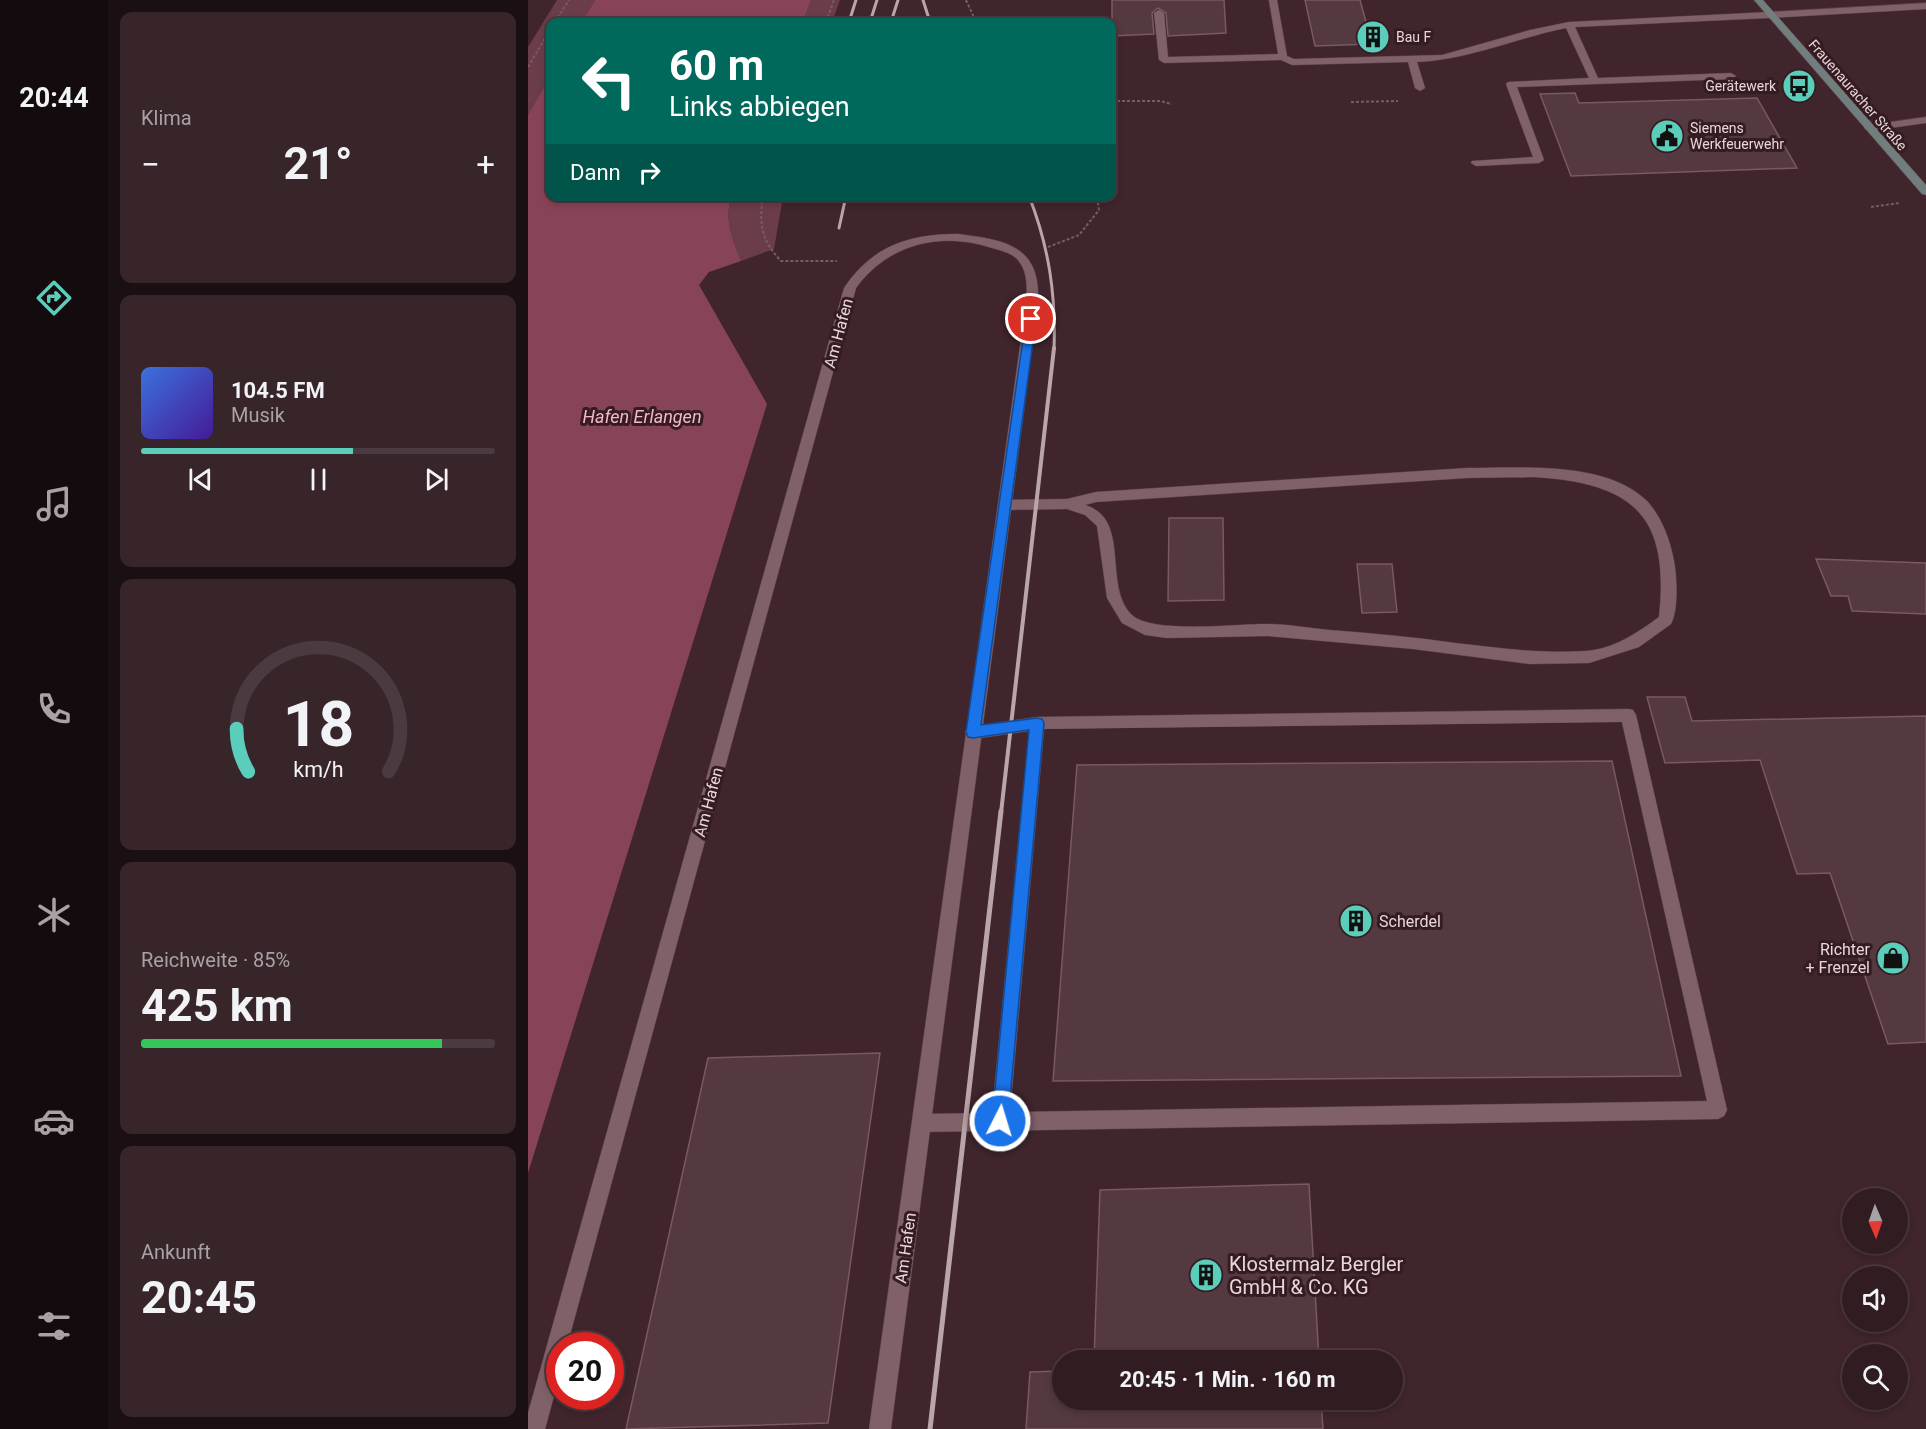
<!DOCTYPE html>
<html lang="de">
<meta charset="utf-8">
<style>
body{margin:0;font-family:Roboto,sans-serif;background:#38252a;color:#f1f3f6;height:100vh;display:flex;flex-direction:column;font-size:22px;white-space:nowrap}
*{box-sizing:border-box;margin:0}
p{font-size:20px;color:#a8a1a5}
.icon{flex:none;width:33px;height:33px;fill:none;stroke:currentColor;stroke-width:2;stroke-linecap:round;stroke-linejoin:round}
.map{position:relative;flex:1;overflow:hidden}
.side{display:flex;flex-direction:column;gap:12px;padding:12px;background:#1a0f12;width:420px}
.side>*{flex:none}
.banner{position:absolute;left:18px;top:18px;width:570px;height:183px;border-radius:12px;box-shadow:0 3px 9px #0003,0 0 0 2px #4b3a3f;background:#00695c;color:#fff;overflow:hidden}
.needle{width:39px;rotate:178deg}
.fabs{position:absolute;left:1314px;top:1188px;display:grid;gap:12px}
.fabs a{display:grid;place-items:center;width:66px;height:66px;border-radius:50%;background:#301c21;box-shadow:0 3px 9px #0003,0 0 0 2px #4b3a3f;font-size:30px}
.speed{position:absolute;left:18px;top:1332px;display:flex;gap:12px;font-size:30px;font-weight:700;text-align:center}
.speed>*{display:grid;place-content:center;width:78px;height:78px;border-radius:50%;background:#301c21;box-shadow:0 3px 9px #0003,0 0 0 2px #4b3a3f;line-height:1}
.speed .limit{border:9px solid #d22;background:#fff;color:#111}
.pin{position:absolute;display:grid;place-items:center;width:51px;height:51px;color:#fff;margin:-26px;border:3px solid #fff;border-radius:50%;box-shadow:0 2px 6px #0007}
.me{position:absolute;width:66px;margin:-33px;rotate:5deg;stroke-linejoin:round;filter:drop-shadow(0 0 4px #0008)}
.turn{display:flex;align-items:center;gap:21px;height:126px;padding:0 24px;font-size:27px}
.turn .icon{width:78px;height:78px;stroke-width:2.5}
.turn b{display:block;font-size:42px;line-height:51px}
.then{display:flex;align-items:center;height:57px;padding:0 24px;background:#0003;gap:12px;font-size:22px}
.big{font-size:45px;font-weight:700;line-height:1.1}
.side .tile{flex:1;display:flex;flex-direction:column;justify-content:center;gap:9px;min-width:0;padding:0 21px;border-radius:12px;background:#38252a}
.side .dial{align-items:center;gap:0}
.dial svg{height:156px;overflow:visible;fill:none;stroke:#4b3a3f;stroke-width:7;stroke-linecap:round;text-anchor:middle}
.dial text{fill:#f1f3f6;stroke:none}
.song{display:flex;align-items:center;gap:18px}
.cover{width:72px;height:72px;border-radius:9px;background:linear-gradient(135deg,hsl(220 70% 55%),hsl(260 70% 35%))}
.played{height:6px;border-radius:3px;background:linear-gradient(90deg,#5bcebb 60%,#4b3a3f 60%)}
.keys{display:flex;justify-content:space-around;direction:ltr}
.heat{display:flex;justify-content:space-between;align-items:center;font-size:33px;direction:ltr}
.charge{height:9px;border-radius:4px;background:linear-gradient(90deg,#34c759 85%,#4b3a3f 0)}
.trip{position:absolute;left:524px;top:1350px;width:351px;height:60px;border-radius:30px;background:#301c21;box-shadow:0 3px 9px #0003,0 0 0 2px #4b3a3f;font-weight:700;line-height:60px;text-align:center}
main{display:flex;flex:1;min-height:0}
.menu{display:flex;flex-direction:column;width:108px;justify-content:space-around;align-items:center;background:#130b0d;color:#a8a1a5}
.menu .icon{width:42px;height:42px}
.menu .active{color:#5bcebb}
.menu b{font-size:27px;color:#f1f3f6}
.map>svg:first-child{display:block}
.green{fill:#6b3d49}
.water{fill:#884457}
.building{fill:#553940;stroke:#785a61;stroke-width:1.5}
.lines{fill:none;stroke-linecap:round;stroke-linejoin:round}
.lane-casing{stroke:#584247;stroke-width:1}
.street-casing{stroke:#584247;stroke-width:1}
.secondary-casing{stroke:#584247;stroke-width:1}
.path{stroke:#765d63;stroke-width:2;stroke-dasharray:3 2;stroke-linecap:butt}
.lane{fill:#806168;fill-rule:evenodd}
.street{fill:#806168;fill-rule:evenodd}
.secondary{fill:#727e7e;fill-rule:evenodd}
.rail-far2{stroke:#baa5a9;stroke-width:3}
.rail-far1{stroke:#baa5a9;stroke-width:4}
.rail{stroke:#baa5a9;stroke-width:5}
.route{fill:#1a73e8;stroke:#114b97;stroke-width:1.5}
.labels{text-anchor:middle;stroke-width:6;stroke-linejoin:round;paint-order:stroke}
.far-poi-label{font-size:14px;fill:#e9d7da;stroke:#351c22;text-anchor:start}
.far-street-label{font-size:14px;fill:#e9d7da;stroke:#351c22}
.street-label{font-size:16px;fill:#e9d7da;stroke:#351c22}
.poi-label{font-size:16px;fill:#e9d7da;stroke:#351c22;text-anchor:start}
.water-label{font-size:18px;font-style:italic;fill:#f7b8c6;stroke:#351c22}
.near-poi-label{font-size:20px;fill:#e9d7da;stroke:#351c22;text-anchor:start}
</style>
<main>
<nav class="menu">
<b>20:44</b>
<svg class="icon active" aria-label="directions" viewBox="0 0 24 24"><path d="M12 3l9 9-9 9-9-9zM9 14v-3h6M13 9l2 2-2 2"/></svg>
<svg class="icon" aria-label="music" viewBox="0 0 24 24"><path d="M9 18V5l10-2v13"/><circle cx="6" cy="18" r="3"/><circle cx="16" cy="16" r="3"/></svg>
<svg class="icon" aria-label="phone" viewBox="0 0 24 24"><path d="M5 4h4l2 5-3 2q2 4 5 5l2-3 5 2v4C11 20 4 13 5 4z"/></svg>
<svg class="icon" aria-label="climate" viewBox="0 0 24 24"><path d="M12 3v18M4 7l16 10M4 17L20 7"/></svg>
<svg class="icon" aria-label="car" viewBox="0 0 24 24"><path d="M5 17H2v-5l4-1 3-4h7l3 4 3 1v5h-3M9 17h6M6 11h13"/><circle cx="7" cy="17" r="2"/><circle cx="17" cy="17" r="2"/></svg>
<svg class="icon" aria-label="filters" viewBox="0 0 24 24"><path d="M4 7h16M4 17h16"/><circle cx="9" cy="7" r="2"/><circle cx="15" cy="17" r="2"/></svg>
</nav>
<section class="side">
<div class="tile"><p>Klima</p>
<div class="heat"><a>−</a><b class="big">21°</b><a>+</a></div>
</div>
<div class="tile">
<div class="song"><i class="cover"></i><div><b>104.5 FM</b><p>Musik</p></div></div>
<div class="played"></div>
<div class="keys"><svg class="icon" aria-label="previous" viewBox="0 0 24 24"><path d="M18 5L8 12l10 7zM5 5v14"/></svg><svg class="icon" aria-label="pause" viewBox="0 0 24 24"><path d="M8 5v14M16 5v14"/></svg><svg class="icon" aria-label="next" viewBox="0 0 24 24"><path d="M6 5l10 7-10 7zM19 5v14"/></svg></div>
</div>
<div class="tile dial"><svg viewBox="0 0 100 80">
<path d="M14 69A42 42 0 1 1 86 69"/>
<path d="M14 69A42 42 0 0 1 8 47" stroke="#5bcebb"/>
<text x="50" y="56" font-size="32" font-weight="700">18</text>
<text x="50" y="72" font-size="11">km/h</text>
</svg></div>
<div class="tile"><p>Reichweite · 85%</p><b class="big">425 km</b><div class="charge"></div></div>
<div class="tile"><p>Ankunft</p><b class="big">20:45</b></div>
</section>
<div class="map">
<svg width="1398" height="1429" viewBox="0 0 1398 1429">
<rect width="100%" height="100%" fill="#40252c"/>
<g class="green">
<polygon points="29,0 67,0 54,22 22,22 22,76 0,115 0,47"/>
<polygon points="283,0 312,0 304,22 275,22"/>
<path d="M204 197H255L246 249 213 261C205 241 195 217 204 197Z"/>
</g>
<g class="water">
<polygon points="67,0 283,0 275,22 54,22"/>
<path d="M22 76V196L204 197C195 217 205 241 213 261L181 272 171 285 239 404 0 1173V115Z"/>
</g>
<g class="building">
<polygon points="584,0 696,0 698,33 640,36 638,13 630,8 624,13 626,34 584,36"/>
<polygon points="777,0 832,0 844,44 787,46"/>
<polygon points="1047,93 1051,103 1229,98 1269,168 1043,176 1012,94"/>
<polygon points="641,518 695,518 696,600 640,601"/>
<polygon points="1288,559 1398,563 1398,614 1324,611 1320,596 1303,596"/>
<polygon points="829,564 864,564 869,612 834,613"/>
<polygon points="1119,697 1157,697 1164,721 1398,716 1398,1042 1360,1044 1302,873 1269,874 1232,760 1137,763"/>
<polygon points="1084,761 1153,1076 525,1081 549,765"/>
<polygon points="352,1053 300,1423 98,1429 180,1058"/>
<polygon points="781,1184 791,1360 566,1360 572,1190"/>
<polygon points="534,1371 534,1400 793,1400 795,1429 498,1429 502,1372"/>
</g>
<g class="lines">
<defs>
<g id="lane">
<path d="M741 0H749L759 56 766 59 914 55 1002 30 1041 22 1241 12 1246 15 1241 18 1047 27 1070 78 1203 73 1208 76 1203 79 989 87 1016 160 1011 163 948 166 943 163 944 161 1005 157 978 84 980 82 1061 78 1038 28C988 38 940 60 889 62L897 88 892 91 887 88 880 62 764 65 753 60 636 63 631 60 626 13 631 10 636 13 640 57 750 54Z"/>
<polygon points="1398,117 1398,123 1341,131 1336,128 1341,125"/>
<path d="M939 468C992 468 1079 460 1120 502 1133 517 1141 537 1145 556 1149 573 1151 609 1143 624L1111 647 1061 663 1001 664 885 649 740 636 639 638 617 635 594 623 579 598 569 526 557 515 539 509 477 510 470 505 477 500 539 499 568 492ZM1006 477C1105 483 1142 515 1131 617 1109 633 1086 649 1058 651 1014 654 971 648 927 643 885 637 843 633 801 630 780 628 759 624 738 624 708 624 624 634 604 615 574 586 604 519 557 505L568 502 939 478Z"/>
<path d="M1100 709 1105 710 1108 715 1199 1110 1196 1116 1190 1119 394 1132 387 1130 385 1123 387 1116 394 1114 464 1113 501 731 445 739 440 737 437 732 440 727 509 717ZM1094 722 1179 1101 482 1112 516 729Z"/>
</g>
<g id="street">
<polygon points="1398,3 1398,9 1241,18 1236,15 1241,12"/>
<path d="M430 234C479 240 513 246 510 303L363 1429H341L498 303C499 290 500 274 492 263 486 253 474 251 464 248 412 231 360 244 328 288L39 1346H32V1374L17 1429H0V1413L316 288C344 246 381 234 430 234Z"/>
</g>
<polygon id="secondary" points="1226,0 1235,0 1398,185 1398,195 1394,194"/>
</defs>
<use href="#lane" class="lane-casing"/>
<use href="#street" class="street-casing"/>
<use href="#secondary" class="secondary-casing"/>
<g class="path">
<polyline points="438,0 448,22"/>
<polyline points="27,22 41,0"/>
<polyline points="298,22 306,0"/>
<polyline points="0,67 22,30"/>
<polyline points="584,101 632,101 644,104"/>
<polyline points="823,102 870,101"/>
<path d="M235 196C231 224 233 240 253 261H309"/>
<polyline points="1343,207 1371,203"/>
<polyline points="520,247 551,235 571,210 569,196"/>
</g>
<use href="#lane" class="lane"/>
<use href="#street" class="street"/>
<use href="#secondary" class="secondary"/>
<g class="rail-far2">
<polyline points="395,0 402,22"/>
<polyline points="321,22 328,0"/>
<polyline points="342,22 349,0"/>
<polyline points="363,22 370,0"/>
<path d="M501 196C521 247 528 295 526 349"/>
<polyline points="311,228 318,196"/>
</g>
<polyline class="rail-far1" points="473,813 526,348"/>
<polyline class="rail" points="402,1429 473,811"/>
</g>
<polygon class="route" points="503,316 508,319 453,725 509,718 514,719 516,723 480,1121 478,1127 472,1129 466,1127 464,1121 501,730 445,738 440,737 438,732 498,319"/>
<defs>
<symbol id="building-disc" viewBox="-11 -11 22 22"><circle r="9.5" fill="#5bcebb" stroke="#351c22"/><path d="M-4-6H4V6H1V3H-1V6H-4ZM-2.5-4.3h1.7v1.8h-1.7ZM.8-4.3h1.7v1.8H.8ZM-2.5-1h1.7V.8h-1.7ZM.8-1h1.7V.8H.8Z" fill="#111"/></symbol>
<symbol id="bus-disc" viewBox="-11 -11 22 22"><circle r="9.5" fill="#5bcebb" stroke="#351c22"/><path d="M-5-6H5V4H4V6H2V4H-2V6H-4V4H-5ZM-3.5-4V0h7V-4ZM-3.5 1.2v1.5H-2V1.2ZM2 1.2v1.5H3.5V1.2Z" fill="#111"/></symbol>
<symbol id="civic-disc" viewBox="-11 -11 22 22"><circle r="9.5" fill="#5bcebb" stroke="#351c22"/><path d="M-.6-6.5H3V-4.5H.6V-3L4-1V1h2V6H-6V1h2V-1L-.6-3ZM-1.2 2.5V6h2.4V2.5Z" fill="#111"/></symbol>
<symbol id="shop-disc" viewBox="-11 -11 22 22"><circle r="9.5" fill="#5bcebb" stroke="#351c22"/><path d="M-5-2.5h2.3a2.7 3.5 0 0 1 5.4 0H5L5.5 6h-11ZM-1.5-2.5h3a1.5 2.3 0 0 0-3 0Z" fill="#111"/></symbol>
</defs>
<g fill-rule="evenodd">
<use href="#building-disc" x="826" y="18" width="38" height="38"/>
<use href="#bus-disc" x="1252" y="67" width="38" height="38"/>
<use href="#civic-disc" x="1120" y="117" width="38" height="38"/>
<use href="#building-disc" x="809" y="902" width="38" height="38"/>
<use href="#shop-disc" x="1346" y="939" width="38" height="38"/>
<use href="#building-disc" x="659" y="1256" width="38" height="38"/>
</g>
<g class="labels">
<g class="far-poi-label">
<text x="868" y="42">Bau F</text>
<text x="1248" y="91" text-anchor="end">Gerätewerk</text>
<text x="1162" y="133">Siemens<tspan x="1162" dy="16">Werkfeuerwehr</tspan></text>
</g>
<g class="far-street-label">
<text transform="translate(1330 95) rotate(49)" y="5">Frauenauracher Straße</text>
</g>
<g class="street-label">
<text transform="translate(310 333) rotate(-75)" y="6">Am Hafen</text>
<text transform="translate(180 802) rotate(-75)" y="6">Am Hafen</text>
<text transform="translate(377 1248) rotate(-82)" y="6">Am Hafen</text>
</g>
<g class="poi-label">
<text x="851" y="927">Scherdel</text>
<text x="1342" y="955" text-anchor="end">Richter<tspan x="1342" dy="18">+ Frenzel</tspan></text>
</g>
<g class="water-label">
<text x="114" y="423">Hafen Erlangen</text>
</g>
<g class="near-poi-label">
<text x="701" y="1271">Klostermalz Bergler<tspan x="701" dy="23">GmbH &amp; Co. KG</tspan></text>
</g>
</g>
</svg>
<div class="fabs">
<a><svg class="needle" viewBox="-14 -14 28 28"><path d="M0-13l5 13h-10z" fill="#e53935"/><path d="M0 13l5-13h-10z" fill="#a8a1a5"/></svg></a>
<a><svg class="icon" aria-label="sound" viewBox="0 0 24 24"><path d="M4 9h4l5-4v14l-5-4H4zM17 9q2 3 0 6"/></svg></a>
<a><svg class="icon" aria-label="search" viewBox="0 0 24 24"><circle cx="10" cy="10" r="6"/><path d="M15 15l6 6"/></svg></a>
</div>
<div class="speed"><div class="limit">20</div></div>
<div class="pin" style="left:503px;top:319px;background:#d93025"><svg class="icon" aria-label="arrive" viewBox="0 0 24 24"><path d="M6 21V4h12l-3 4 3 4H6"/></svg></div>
<svg class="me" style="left:472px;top:1121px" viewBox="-20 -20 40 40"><circle r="17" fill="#1a73e8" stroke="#fff" stroke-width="3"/><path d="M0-11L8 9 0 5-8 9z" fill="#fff"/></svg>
<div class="trip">20:45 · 1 Min. · 160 m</div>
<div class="banner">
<div class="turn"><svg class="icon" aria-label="left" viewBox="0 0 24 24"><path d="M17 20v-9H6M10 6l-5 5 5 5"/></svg><div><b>60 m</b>Links abbiegen</div></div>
<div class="then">Dann<svg class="icon" aria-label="right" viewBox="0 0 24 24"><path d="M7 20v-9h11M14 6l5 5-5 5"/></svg></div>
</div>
</div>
</main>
